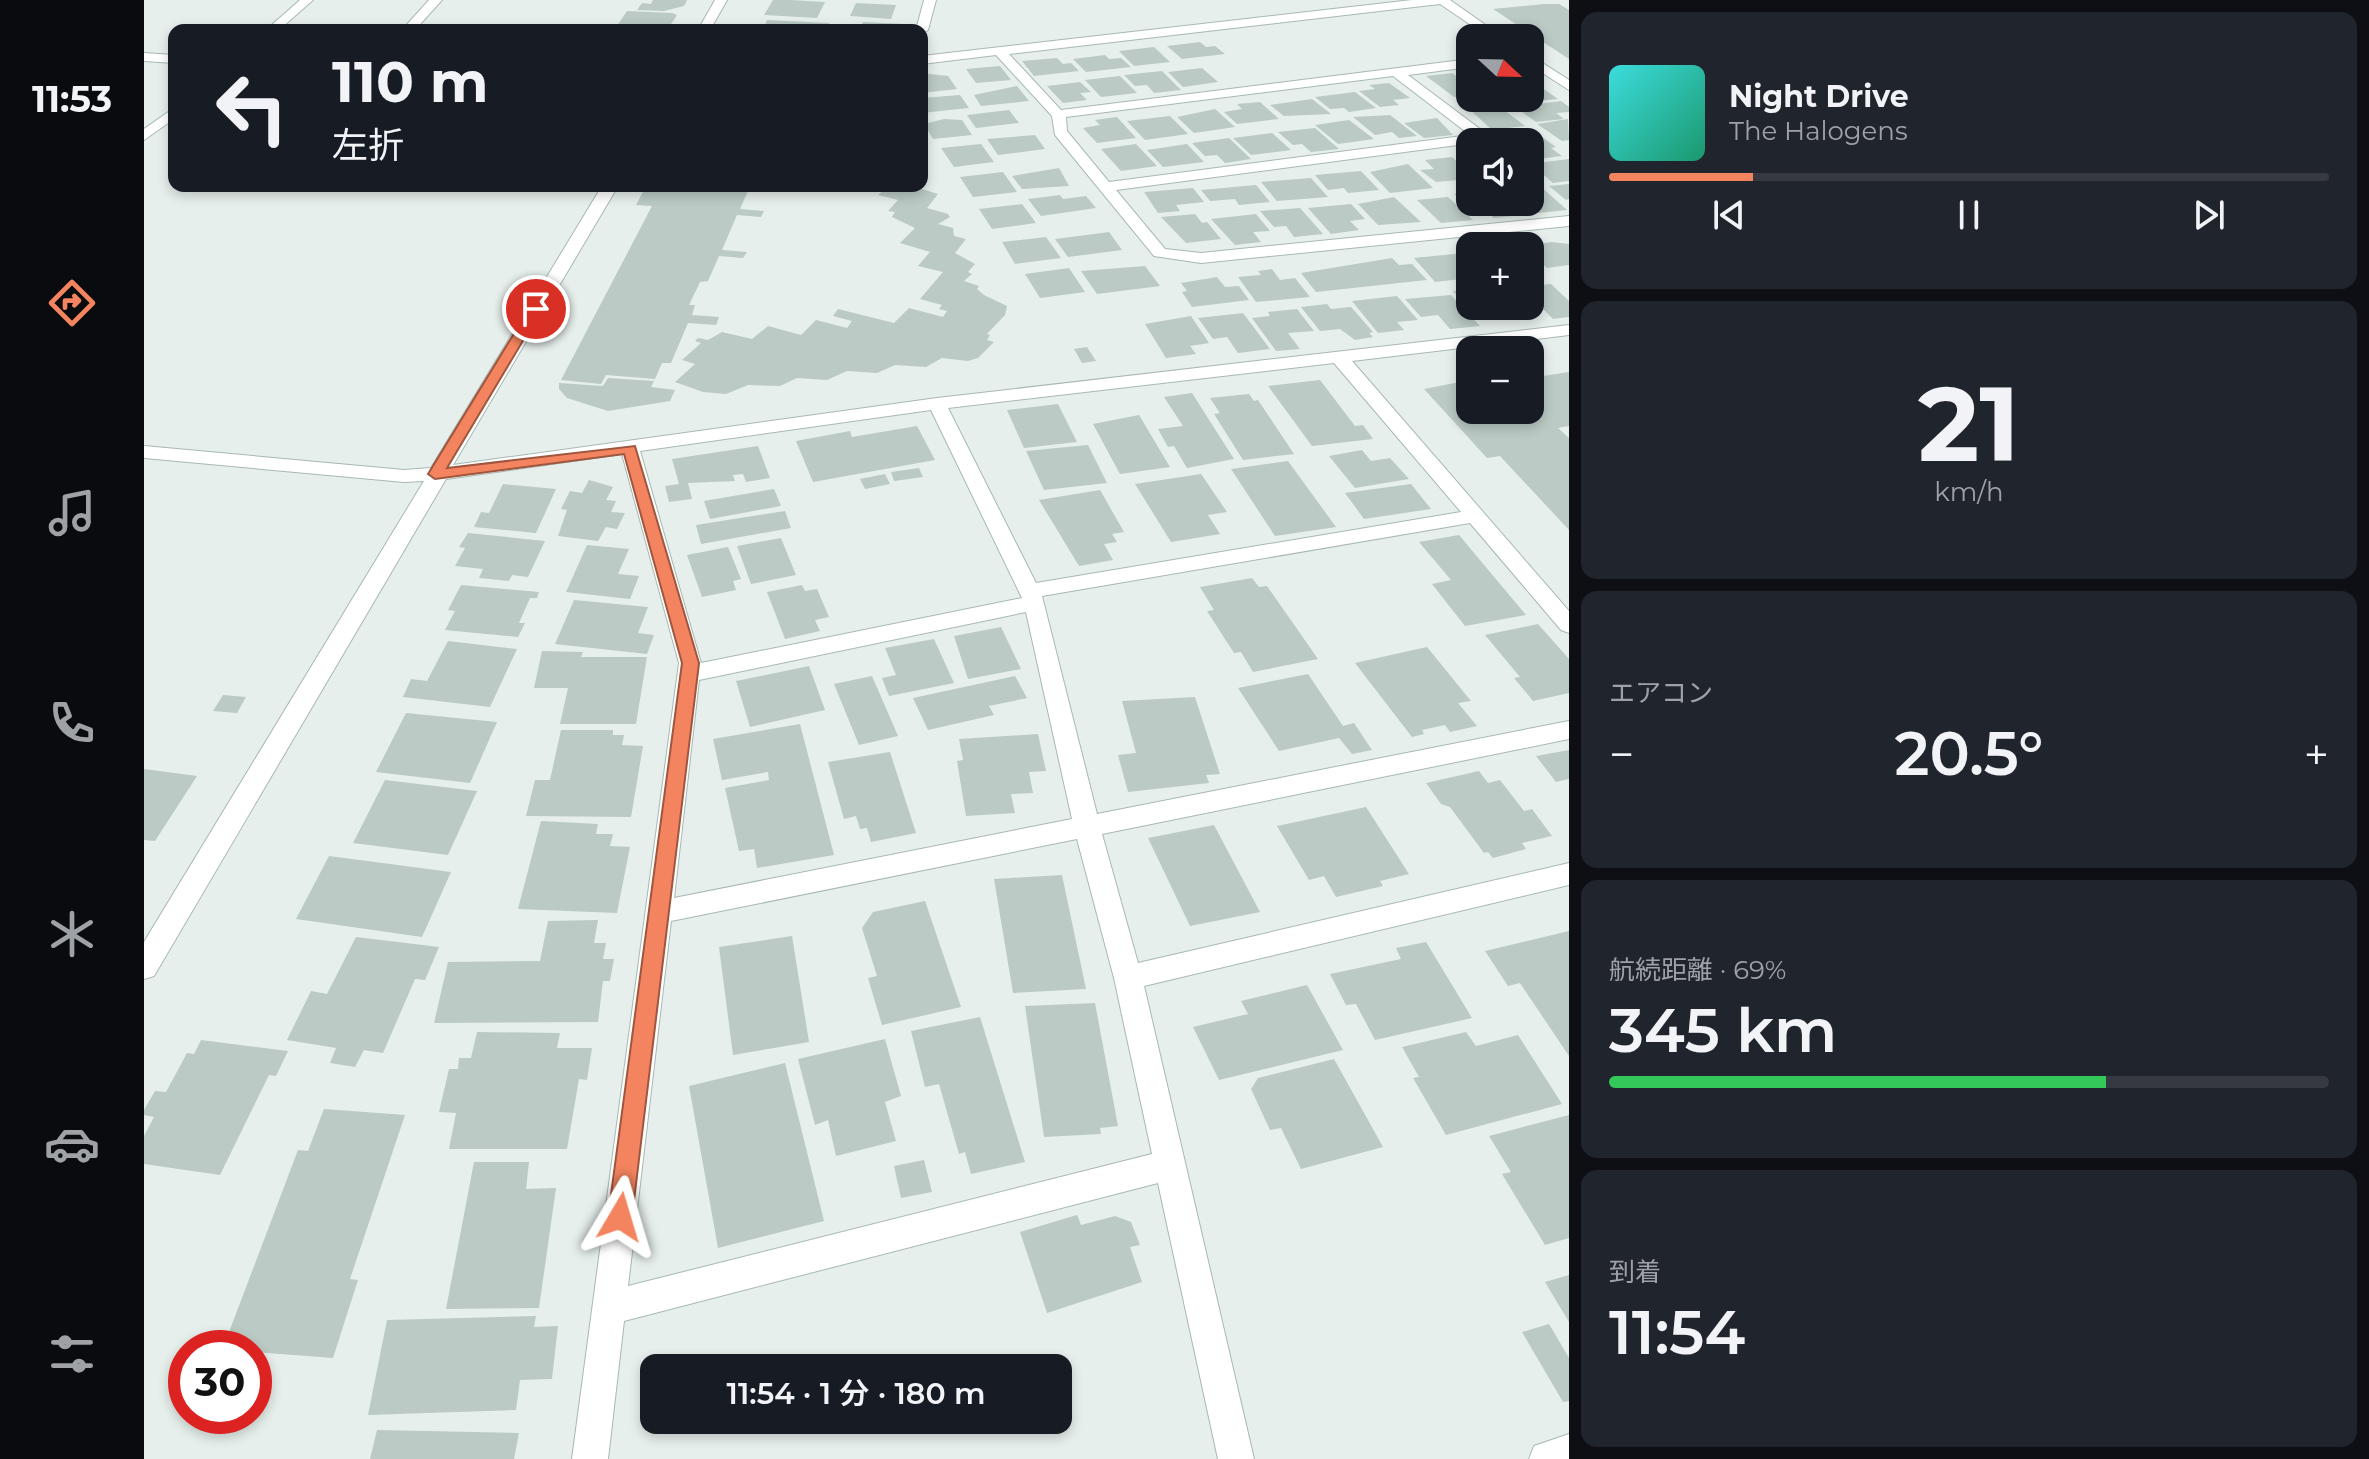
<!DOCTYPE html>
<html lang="ja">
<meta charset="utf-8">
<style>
body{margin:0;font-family:Montserrat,"Noto Sans JP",sans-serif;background:#20242c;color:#f1f3f6;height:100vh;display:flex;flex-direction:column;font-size:30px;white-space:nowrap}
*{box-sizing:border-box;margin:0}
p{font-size:26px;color:#9ea1a6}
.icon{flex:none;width:44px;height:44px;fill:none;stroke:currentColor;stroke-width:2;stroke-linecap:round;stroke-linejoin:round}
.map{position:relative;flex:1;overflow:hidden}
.details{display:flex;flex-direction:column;gap:12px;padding:12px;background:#0d0f14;width:800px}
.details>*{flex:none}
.guide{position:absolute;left:24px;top:24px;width:760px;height:168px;border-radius:16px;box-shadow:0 4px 12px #0003;background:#171b24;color:#f1f3f6;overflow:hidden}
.needle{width:52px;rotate:112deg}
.buttons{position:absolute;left:1312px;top:24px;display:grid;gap:16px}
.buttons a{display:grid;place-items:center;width:88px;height:88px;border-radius:16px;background:#171b24;box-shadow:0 4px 12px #0003;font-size:40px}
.speed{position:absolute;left:24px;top:1330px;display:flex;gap:16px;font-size:40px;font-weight:700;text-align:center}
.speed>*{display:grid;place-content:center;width:104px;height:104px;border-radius:50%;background:#171b24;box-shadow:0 4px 12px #0003;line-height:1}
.speed .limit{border:12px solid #d22;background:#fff;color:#111}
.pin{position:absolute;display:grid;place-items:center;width:68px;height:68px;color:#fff;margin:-34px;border:4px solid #fff;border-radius:50%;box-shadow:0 2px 8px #0007}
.me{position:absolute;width:88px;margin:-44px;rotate:7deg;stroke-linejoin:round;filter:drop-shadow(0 0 6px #0008)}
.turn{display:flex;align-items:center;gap:28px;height:168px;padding:0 32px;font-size:36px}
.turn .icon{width:104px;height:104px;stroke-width:2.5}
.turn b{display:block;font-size:56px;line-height:68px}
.big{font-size:60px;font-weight:600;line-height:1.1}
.details .tile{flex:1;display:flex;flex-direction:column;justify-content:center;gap:12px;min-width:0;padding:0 28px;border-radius:16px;background:#20242c}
.details .dial{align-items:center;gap:0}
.dial b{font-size:104px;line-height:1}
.song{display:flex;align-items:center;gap:24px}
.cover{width:96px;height:96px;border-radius:12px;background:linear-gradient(135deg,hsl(180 70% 55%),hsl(160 70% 35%))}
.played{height:8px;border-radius:4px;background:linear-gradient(90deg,#f4845f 20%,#363941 20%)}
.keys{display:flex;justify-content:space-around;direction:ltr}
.heat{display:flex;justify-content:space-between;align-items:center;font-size:44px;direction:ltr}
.charge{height:12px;border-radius:6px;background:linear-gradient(90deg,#34c759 69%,#363941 0)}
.trip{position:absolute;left:496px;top:1354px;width:432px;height:80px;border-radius:16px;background:#171b24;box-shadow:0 4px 12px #0003;font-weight:600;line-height:80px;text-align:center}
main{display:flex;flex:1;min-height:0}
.dock{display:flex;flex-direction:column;width:144px;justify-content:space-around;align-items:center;background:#090b0e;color:#9ea1a6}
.dock .icon{width:56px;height:56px}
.dock .selected{color:#f4845f}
.dock b{font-size:36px;color:#f1f3f6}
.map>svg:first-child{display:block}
.building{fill:#bbcac4}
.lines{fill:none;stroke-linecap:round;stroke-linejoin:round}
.minor-casing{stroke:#a8b8b2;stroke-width:2}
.minor{fill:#fff;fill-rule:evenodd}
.route{fill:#f4845f;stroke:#9f563e;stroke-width:2}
</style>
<main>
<nav class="dock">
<b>11:53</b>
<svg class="icon selected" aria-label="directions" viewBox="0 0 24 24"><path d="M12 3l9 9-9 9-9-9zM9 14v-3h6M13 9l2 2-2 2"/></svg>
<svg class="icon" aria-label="music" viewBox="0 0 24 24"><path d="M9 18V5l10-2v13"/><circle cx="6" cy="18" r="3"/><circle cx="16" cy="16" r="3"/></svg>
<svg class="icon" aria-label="phone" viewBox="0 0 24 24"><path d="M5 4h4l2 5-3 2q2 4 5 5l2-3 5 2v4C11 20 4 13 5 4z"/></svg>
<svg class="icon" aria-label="climate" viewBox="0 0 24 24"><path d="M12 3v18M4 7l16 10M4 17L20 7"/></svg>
<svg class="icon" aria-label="car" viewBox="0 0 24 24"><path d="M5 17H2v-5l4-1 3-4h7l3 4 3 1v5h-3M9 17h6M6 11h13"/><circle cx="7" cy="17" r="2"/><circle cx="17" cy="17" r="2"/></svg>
<svg class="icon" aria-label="filters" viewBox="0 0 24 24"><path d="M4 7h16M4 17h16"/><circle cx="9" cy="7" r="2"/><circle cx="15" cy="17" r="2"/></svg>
</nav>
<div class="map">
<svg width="1425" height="1459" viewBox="0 0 1425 1459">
<rect width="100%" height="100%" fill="#e6efeb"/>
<g class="building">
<polygon points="509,0 543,0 540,6 520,11 493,10 498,3 507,4"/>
<polygon points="629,0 646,0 681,2 673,18 620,15"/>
<polygon points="712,3 752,5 747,19 706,16"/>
<polygon points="1400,4 1415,4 1425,10 1425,59 1349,9"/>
<polygon points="483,11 528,13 533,15 523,30 473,26"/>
<polygon points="623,20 685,23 683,30 619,29"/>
<polygon points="719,22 760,24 758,30 716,30"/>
<polygon points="1056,42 1062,47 1071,46 1081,54 1038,59 1023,46"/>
<polygon points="1010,47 1026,62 990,66 975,51"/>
<polygon points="961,55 965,59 977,58 987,67 942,72 929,59"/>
<polygon points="913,58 919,64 927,63 935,71 890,76 878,61"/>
<polygon points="856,66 867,80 832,83 822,69"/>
<polygon points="1058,68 1074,82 1039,87 1024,72"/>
<polygon points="1018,71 1037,90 1010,93 1003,85 991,86 980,75"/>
<polygon points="778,73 804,76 813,89 778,93"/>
<polygon points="1308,73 1326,86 1326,96 1310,97 1282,76"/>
<polygon points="976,76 993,93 957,97 941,80"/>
<polygon points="936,82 947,92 936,93 943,100 919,103 903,86"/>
<polygon points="1245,83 1266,98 1249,100 1255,105 1236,107 1215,91 1231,89 1225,85"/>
<polygon points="873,86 885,101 837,106 830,95"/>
<polygon points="1397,87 1414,99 1373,103 1366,98 1386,98 1386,88"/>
<polygon points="1211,92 1232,108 1205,112 1200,108 1186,109 1171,97"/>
<polygon points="816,95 825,108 778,113 778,98"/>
<polygon points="1168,99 1187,114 1140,116 1126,105"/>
<polygon points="1417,101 1425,107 1425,112 1412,113 1420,119 1392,122 1371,107"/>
<polygon points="1116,102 1135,119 1093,124 1080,112 1098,109 1093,104"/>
<polygon points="1351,103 1381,126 1348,130 1322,106"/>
<polygon points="1071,109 1091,127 1050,133 1033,117"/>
<polygon points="865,110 875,123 832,128 823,115"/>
<polygon points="1246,115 1273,136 1255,138 1248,132 1231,135 1209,117"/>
<polygon points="1026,116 1044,134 1001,140 983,121"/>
<polygon points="973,117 992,138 953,143 939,128 956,125 951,120"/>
<polygon points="1293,118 1309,135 1280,138 1260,123"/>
<polygon points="800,119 818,120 828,135 789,139 780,124"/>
<polygon points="1424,119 1425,140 1418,141 1393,124"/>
<polygon points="1205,120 1230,139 1194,144 1171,125"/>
<polygon points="1171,128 1195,149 1167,152 1158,144 1149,145 1134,132"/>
<polygon points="1128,133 1147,150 1107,155 1089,138"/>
<polygon points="1394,134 1412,147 1407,148 1418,156 1394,159 1386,153 1386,142 1366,142 1360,138"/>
<polygon points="891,135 901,149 854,155 843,139"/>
<polygon points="1085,138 1107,159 1081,163 1073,155 1061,156 1048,143"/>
<polygon points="837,144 850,162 810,167 797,148"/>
<polygon points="992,144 1013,166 977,171 957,149"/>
<polygon points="1043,144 1060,162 1019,167 1003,150"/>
<polygon points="1308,157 1326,174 1326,179 1292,182 1276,170 1290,169 1281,160"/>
<polygon points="1425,159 1425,181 1409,183 1394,170 1401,170 1392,163"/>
<polygon points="1264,164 1289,188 1246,193 1226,172"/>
<polygon points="915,168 925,186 878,189 868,176"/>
<polygon points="1217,171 1235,190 1204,193 1200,188 1184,190 1171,175"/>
<polygon points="859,172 873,192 829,197 816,177"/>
<polygon points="1167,178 1184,197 1133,201 1117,182"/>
<polygon points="1425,184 1425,199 1422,200 1405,186"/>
<polygon points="1112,185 1126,202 1095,205 1091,199 1066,201 1057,190"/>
<polygon points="1395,185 1423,210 1394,213 1382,202 1386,202 1386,186"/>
<polygon points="519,186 606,186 596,209 620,211 617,217 593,215 578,250 603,252 599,258 575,256 564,281 556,282 545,305 551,305 548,315 575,317 572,325 544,323 527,363 518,363 511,379 462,375 457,384 417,380 508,206 492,205 501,188"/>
<polygon points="745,186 768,186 794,194 783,208 804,214 806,217 794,224 809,228 810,236 822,239 811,253 831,264 824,272 828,274 820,281 835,286 833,289 840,295 863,306 861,315 843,334 846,335 843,340 850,342 834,358 824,361 798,358 782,367 751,365 733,373 703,371 683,380 653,378 636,386 604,385 582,394 559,392 531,382 551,364 538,360 557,343 551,341 554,338 564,340 578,332 608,339 624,326 657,335 672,320 703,328 708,321 689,316 694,309 750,323 765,308 799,317 803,311 795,309 798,305 776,299 799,272 774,266 786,252 756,243 771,228 748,217 751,212 744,211 754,200 734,195"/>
<polygon points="1049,188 1060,202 1032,205 1036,211 1014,213 1000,192"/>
<polygon points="1326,192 1326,202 1362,202 1377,215 1350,218 1338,206 1324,207 1310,194"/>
<polygon points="916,195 919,199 942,196 952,208 897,216 884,199"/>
<polygon points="1250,197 1277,222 1234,225 1214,204"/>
<polygon points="1304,197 1329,220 1297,223 1273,200"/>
<polygon points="878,204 892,223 848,229 835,209"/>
<polygon points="1207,204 1221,219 1206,221 1215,230 1187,234 1164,208"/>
<polygon points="1156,208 1179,234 1150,237 1142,226 1130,227 1116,211"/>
<polygon points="1051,214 1058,223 1063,222 1077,239 1042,243 1017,217"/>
<polygon points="1112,214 1126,231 1109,232 1117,242 1091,245 1067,219"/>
<polygon points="965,232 978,250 924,257 911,239"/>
<polygon points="902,237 917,258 871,264 858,242"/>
<polygon points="1408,242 1425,244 1425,265 1403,268 1386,252 1386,245"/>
<polygon points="1320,253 1326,260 1326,278 1291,282 1270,258"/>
<polygon points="1248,258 1255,265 1268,264 1283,280 1172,292 1157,273"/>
<polygon points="1001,266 1016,286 953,294 937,271"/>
<polygon points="925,268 941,292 896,298 881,274"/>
<polygon points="1128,269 1136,280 1151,278 1166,297 1112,302 1094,277 1117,275 1114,271"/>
<polygon points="1073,277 1081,287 1095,286 1105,300 1048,307 1038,292 1043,291 1037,283"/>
<polygon points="1407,284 1425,301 1425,317 1409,319 1393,303 1386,304 1386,286"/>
<polygon points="1326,289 1326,306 1376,308 1356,310 1364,318 1336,320 1309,291"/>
<polygon points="1307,295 1336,326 1306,329 1294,315 1277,317 1261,299"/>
<polygon points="1253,296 1274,320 1253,322 1260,330 1234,333 1208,301"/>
<polygon points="1183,304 1187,309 1207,307 1229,332 1225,333 1229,337 1211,340 1196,329 1176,331 1157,307"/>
<polygon points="1153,309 1170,331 1144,333 1156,349 1132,351 1108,318 1126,316 1124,312"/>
<polygon points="1099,313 1126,349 1094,353 1083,337 1069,339 1054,318"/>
<polygon points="1047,316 1065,343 1046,346 1052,354 1022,358 1001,324"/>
<polygon points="943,347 952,361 938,363 930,349"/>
<polygon points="1425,372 1425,426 1414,428 1425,438 1425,530 1356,456 1343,458 1280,389 1326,380 1326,410 1386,410 1386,378"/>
<polygon points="464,378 510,381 507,387 531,390 526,401 464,411 423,398 415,389 415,383 459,386"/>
<polygon points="1176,380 1211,426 1219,425 1229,439 1168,446 1124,386"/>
<polygon points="1048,393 1090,459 1043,468 1030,446 1024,447 1014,429 1039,426 1020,397"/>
<polygon points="1105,394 1110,401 1114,400 1150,454 1099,460 1070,414 1076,413 1066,398"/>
<polygon points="914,404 933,442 880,448 863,410"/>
<polygon points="995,415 1026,467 976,474 949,424"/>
<polygon points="773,426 791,460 669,482 652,441 706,431 708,437"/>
<polygon points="944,445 963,483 900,490 882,451"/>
<polygon points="614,446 626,478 602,482 599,474 589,475 591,481 544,483 548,499 525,502 521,486 535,484 528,459"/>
<polygon points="1218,450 1227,461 1246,458 1265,479 1211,488 1185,456"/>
<polygon points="1144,461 1192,527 1131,536 1087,469"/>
<polygon points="775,468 779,477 750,481 747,472"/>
<polygon points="741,474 746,484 721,489 716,479"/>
<polygon points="1057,474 1083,512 1064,515 1076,534 1027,542 991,484"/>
<polygon points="445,480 469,487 462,500 472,501 467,512 481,513 473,529 462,527 454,541 414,536 423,510 417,509 426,491 438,493"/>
<polygon points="359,484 412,489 392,533 330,527 337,512 345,513"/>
<polygon points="1267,484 1287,509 1220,519 1201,493"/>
<polygon points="630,489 637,506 566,519 560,501"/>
<polygon points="956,490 980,532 968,534 973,542 960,544 969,560 935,566 895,500"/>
<polygon points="641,511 647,528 557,544 552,525"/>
<polygon points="324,533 401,541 384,577 368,575 365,581 335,578 339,569 311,566 321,548 315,547"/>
<polygon points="1315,535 1382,615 1321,626 1288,584 1307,580 1275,542"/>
<polygon points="637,538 652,575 607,584 593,546"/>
<polygon points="443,545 485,549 474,574 495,576 486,599 422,592"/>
<polygon points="584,547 597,579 589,581 592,590 558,597 543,555"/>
<polygon points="1108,578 1115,587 1123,586 1174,659 1109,672 1097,652 1090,653 1063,611 1070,610 1056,587"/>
<polygon points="317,585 395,592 393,598 386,598 375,623 381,623 374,637 301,630 311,611 304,610"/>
<polygon points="658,585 661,591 673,589 685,617 671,620 676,631 641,639 623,592"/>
<polygon points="430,600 504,607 494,633 510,635 503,654 411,644"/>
<polygon points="1394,624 1425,659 1425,693 1389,701 1370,678 1376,677 1341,635"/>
<polygon points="857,627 877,669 824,679 810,636"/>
<polygon points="790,639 810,683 745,696 738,678 752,675 741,648"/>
<polygon points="304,641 373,649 346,707 259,697 267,679 283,681"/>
<polygon points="1283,647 1327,701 1314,703 1333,726 1306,732 1301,725 1278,730 1280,734 1268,737 1211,663"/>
<polygon points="398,651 439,652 437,657 503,657 492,724 416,724 424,688 390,688"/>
<polygon points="665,666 681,710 606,727 592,681"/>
<polygon points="1164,674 1199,726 1210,723 1228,750 1208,754 1195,738 1135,751 1094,688"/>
<polygon points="728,676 754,736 715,745 690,684"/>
<polygon points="871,676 883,698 845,706 850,715 784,730 769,698"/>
<polygon points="79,695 102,697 93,713 69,711"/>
<polygon points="1051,697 1076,774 1062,775 1065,783 984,792 974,755 992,753 978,701"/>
<polygon points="262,713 353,722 326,783 232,772"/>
<polygon points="656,724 690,855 613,868 610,849 595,851 581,788 625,780 624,772 578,780 569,739"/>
<polygon points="417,730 469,730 469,735 480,735 478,745 499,746 487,817 382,816 391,780 406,780"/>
<polygon points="894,734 902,771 885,772 889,793 867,794 871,813 822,816 813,761 819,760 815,739"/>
<polygon points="1425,750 1425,779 1412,782 1392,756"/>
<polygon points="746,752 772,833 727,842 723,828 716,829 712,816 700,819 684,762"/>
<polygon points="0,769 53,776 11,841 0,840"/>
<polygon points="1335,771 1344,783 1356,780 1380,811 1388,809 1408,836 1378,843 1382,849 1349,858 1344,852 1340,853 1306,807 1297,804 1282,783"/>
<polygon points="241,780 333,791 304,855 209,843"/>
<polygon points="1222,807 1265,874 1236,881 1239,886 1192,897 1180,876 1165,880 1133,826"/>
<polygon points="397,821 454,824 452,834 469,834 466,846 486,847 473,913 374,909"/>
<polygon points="1070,825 1116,912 1046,926 1004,838"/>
<polygon points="185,856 307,872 278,937 152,919"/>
<polygon points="918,875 942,989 869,993 850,879"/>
<polygon points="781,901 817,1007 738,1025 724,978 733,976 718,928 729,912"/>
<polygon points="454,920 450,943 462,943 459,959 470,959 466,981 459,981 454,1022 290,1023 304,962 396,961 404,921"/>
<polygon points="1425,931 1425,1056 1376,983 1364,986 1341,951"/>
<polygon points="648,936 665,1042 589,1055 575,947"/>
<polygon points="212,937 295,947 281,980 271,979 239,1053 220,1050 211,1067 186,1063 192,1048 143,1040 167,991 183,994"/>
<polygon points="1282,942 1328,1018 1231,1040 1212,1004 1202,1005 1186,974 1257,959 1252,948"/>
<polygon points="1163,985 1199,1050 1075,1080 1049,1027 1104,1014 1097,1001"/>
<polygon points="951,1003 974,1126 956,1128 957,1134 900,1137 881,1006"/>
<polygon points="836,1017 881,1162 827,1174 821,1152 815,1154 795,1084 781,1087 767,1031"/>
<polygon points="333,1032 416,1033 413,1048 448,1048 443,1080 435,1079 423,1149 305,1149 312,1113 295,1112 305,1069 314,1069 315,1058 327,1058"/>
<polygon points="1322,1032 1332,1046 1374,1035 1418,1104 1302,1135 1269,1078 1275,1077 1258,1047"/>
<polygon points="741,1039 757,1096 741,1102 752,1141 692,1156 684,1120 671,1125 654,1059"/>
<polygon points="57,1040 144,1051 132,1076 125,1075 76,1175 0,1164 0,1136 10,1117 0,1115 0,1110 11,1091 22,1092 43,1053 50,1054"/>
<polygon points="1190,1059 1239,1147 1157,1169 1137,1128 1126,1130 1107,1089 1114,1078"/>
<polygon points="641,1063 680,1221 574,1248 545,1086"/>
<polygon points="180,1109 261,1115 206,1279 214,1280 189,1358 110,1352 110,1348 79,1348 154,1150 164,1151"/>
<polygon points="1425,1115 1425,1238 1401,1245 1358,1174 1367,1172 1345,1136"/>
<polygon points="780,1160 788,1192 757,1198 750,1166"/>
<polygon points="330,1162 385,1162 382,1189 412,1188 395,1308 302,1309"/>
<polygon points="933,1215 937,1225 971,1216 987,1222 996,1245 986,1247 998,1282 903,1313 876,1232"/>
<polygon points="1425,1275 1425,1322 1401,1282"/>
<polygon points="392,1316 390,1327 414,1326 408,1379 376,1380 372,1410 224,1415 243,1320"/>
<polygon points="1405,1324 1425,1358 1425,1401 1419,1402 1378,1332"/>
<polygon points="233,1430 375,1433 370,1459 226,1459"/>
</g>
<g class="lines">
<defs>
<g id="minor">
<polygon points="156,0 169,0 135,30 122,30"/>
<polygon points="285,0 298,0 271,30 258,30"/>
<polygon points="571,0 583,0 566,30 554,30"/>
<polygon points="780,0 792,0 784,30 778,34 778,30 772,30"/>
<path d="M1268 0H1306L1360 38H1346L1296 4 865 54 917 110 1326 59V67L1264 75 1344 135V141L972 190 1021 249 1057 253 1425 216V226L1057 263 1010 256 911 135 908 116 852 55 778 64V56ZM1249 76 1326 135 965 182 923 131 922 117Z"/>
<polygon points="0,53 30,55 30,63 0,61"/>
<polygon points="1386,55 1425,80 1425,90 1386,65"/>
<polygon points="30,108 30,119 0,140 0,129"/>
<path d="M458 186H474L309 465 793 398 1425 325V335L1208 361 1425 611V633L1417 630 1326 523 898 596 953 814 1425 721V739L958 834 994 963 1425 863V885L1000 986 1110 1459H1074L1014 1183 480 1321 464 1459H428L535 663 478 454 302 479 10 976 0 979V942L280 481 260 482 0 458V446L260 470 287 468ZM1190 363 1317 512 892 583 804 408ZM787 410 878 598 557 663 496 451ZM882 612 928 819 530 898 555 680ZM933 839 970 978 1008 1154 484 1286 527 921Z"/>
<polygon points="1425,1434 1425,1459 1385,1459 1390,1446"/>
</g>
</defs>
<use href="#minor" class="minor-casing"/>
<use href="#minor" class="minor"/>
</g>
<polygon class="route" points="392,306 398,309 303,468 491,446 555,663 488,1217 485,1225 476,1229 468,1225 464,1217 538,663 480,454 291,479 284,474 385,309"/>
</svg>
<div class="buttons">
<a><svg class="needle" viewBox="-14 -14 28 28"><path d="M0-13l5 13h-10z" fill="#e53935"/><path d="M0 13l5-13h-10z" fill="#9ea1a6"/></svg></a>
<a><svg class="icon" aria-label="sound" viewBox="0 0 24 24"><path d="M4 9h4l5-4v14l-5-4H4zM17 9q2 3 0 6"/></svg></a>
<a>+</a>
<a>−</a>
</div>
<div class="speed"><div class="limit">30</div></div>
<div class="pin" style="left:392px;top:309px;background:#d93025"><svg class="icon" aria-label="arrive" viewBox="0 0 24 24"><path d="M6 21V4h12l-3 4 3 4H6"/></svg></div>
<svg class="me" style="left:476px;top:1217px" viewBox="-20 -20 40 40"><path d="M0-17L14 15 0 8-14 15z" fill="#f4845f" stroke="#fff" stroke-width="4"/></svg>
<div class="trip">11:54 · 1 分 · 180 m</div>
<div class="guide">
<div class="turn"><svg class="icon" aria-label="left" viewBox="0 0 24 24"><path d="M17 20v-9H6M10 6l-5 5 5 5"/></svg><div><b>110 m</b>左折</div></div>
</div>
</div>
<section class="details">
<div class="tile">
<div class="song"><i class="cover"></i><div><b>Night Drive</b><p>The Halogens</p></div></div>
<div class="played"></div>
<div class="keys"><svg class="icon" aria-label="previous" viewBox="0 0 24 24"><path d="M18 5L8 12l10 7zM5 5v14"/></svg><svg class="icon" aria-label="pause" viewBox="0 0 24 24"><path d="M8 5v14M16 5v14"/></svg><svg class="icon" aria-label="next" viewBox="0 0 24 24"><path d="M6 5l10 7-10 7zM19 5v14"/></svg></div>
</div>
<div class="tile dial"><b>21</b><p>km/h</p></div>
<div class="tile"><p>エアコン</p>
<div class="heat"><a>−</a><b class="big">20.5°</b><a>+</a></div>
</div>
<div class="tile"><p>航続距離 · 69%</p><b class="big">345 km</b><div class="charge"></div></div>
<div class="tile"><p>到着</p><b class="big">11:54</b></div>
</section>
</main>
